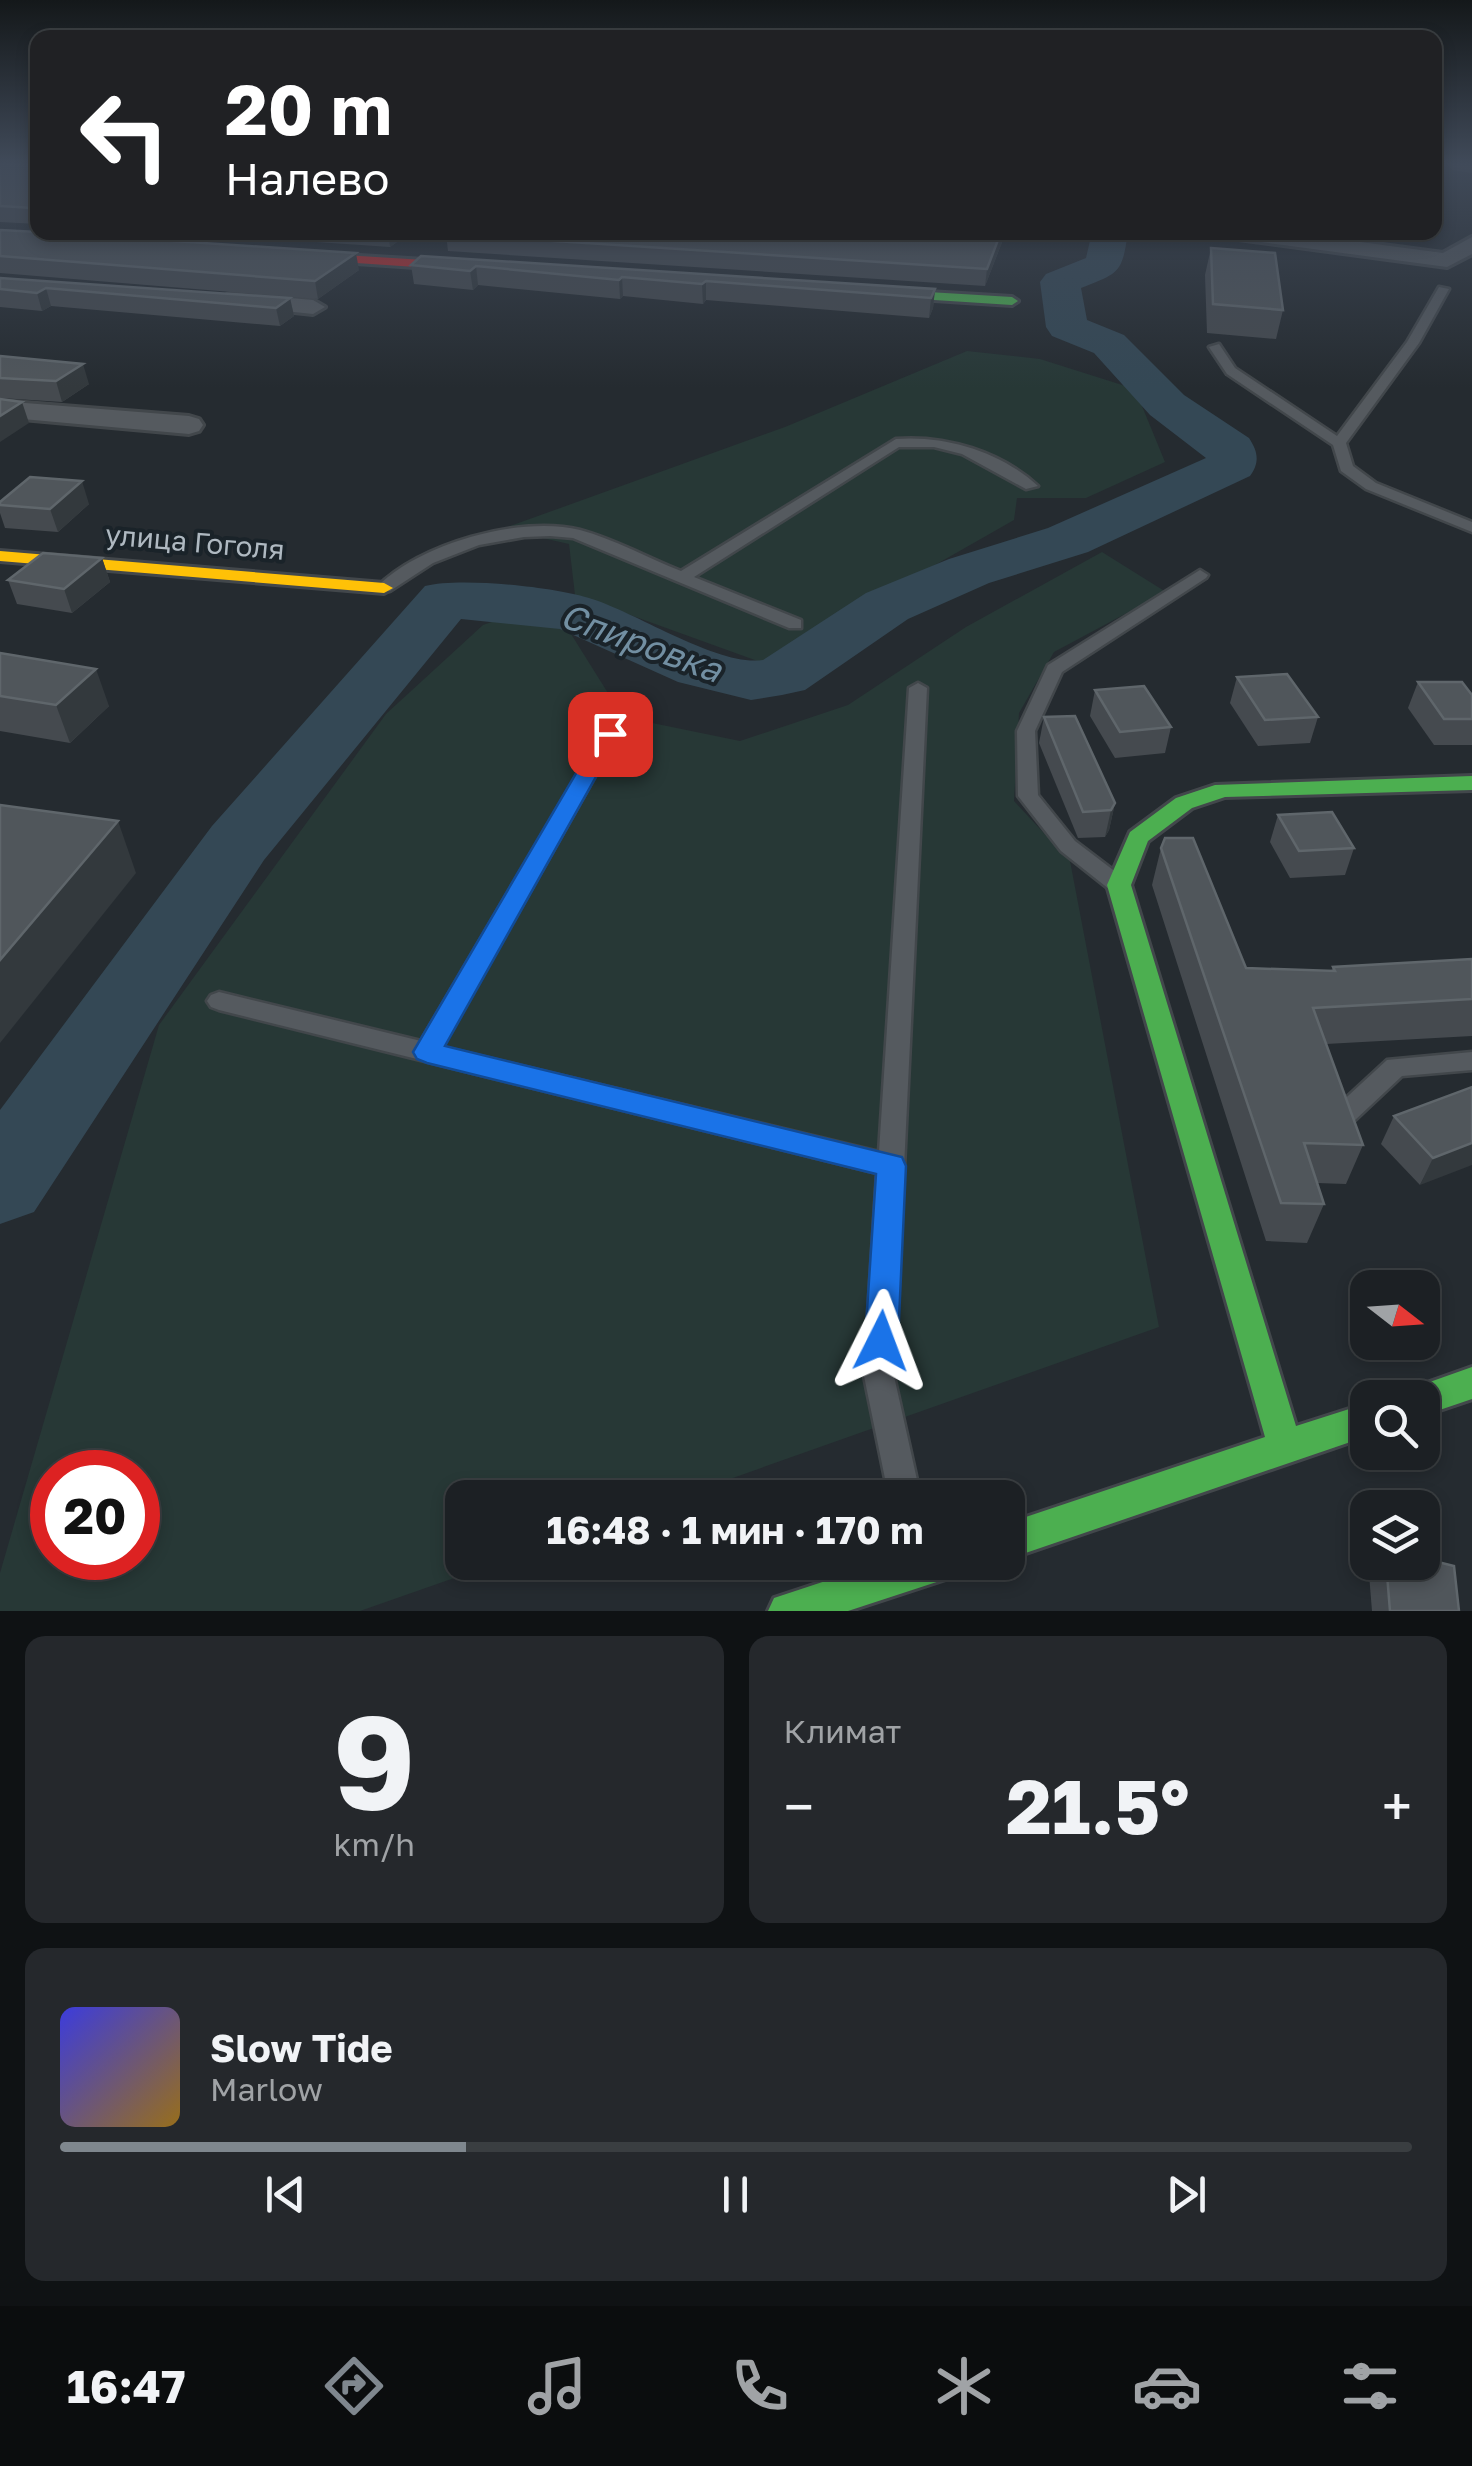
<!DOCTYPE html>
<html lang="ru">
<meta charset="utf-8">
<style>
body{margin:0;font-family:"Golos Text",sans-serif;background:#25282c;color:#f1f3f6;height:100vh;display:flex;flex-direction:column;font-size:38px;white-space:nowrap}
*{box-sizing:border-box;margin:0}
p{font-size:32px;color:#a0a3a6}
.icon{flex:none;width:55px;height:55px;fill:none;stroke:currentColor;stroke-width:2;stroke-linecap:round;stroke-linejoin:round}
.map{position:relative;height:1611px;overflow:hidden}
.details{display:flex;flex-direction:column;gap:25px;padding:25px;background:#0f1214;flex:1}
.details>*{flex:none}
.banner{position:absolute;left:30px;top:30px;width:1412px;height:210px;border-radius:20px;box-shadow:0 5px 15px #0003,0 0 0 2px #3a3e41;background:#202124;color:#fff;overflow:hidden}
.needle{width:65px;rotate:107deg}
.fabs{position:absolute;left:1350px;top:1270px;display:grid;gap:20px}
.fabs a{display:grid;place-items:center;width:90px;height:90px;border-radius:20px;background:#1c2024;box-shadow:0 5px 15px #0003,0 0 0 2px #3a3e41;font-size:50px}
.speed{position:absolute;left:30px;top:1450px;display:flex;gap:20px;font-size:50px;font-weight:700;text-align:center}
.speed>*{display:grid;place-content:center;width:130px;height:130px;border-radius:50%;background:#1c2024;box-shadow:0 5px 15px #0003,0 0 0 2px #3a3e41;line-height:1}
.speed .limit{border:15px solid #d22;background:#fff;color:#111}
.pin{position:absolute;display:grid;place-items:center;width:85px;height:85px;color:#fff;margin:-42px;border-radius:20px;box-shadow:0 5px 15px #0006}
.me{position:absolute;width:110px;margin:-55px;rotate:3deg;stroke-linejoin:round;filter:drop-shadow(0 0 8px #0008)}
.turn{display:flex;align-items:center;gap:35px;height:210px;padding:0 30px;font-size:45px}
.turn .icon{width:130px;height:130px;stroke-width:2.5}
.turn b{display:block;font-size:70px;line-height:85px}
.big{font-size:75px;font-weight:700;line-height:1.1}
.details .widget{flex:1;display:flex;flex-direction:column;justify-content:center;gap:15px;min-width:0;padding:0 35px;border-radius:20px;background:#25282c}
.details .dial{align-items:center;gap:0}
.dial b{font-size:130px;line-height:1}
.song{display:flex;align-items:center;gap:30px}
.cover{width:120px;height:120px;border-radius:15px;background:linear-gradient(135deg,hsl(240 70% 55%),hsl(40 70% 35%))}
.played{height:10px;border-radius:5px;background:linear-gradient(90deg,#7f878e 30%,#3a3e41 30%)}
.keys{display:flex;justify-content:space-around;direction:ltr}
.heat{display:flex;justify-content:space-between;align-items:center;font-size:55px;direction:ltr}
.details .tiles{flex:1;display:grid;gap:25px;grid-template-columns:1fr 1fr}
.widget:last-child{grid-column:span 2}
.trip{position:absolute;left:445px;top:1480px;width:580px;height:100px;border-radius:20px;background:#1c2024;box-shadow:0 5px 15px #0003,0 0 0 2px #3a3e41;font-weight:700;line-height:100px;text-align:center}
.tabs{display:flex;height:160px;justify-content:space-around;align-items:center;background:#0b0d0e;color:#a0a3a6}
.tabs .icon{width:70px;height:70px}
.tabs .current{color:#7f878e}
.tabs b{font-size:45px;color:#f1f3f6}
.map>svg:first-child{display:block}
.green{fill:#273836;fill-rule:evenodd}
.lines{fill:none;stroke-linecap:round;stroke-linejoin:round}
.river{fill:#344855;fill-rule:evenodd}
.lane-casing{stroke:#42474b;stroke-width:5}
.street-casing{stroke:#42474b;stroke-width:6}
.fast-casing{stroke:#42474b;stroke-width:6}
.slow-casing{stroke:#42474b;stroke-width:6}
.jam-casing{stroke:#42474b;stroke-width:6}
.lane{fill:#555a5f;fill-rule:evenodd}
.street{fill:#555a5f;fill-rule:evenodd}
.fast{fill:#4caf50;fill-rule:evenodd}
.slow{fill:#ffc107;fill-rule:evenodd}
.jam{fill:#c62828;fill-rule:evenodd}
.wall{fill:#454a4f}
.shaded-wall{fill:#33393d}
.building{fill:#50565b;stroke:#5f666b;stroke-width:2.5}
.route{fill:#1a73e8;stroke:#114b97;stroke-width:2.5}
.labels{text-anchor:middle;stroke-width:8;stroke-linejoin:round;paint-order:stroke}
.far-street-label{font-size:28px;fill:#afb9c1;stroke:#1a2329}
.water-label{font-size:35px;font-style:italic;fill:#728fa2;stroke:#1a2329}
</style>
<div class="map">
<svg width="1472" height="1611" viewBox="0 0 1472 1611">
<rect width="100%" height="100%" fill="#252b30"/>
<g class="green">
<polygon points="967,351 1040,359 1135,389 1165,462 1086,498 1017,498 1014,520 763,663 575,595 569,544 502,529 785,427"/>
<path d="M1102 552 1166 592 1054 652 1019 713 1014 801 1070 861 1159 1327 679 1497 462 1498V1562L497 1563 360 1611H0V1573L159 1025 386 714 483 625 520 612 561 618 623 717 740 741 848 705 966 627ZM52 1472H138V1558H52Z"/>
</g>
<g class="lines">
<path class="river" d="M1092 232H1128C1122 274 1119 273 1081 288L1087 320 1124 335 1184 395 1249 438C1258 452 1260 462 1250 476L1088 552 989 583 908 619 805 690 782 695 751 700 678 682 560 629 461 619 264 860 34 1212 0 1224V1110L212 826 425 586C461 577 555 587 592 599 637 613 719 667 763 660L866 593 949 559 1048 528 1206 458 1150 415 1094 353 1052 336 1046 327 1040 282 1046 274 1086 258Z"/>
<defs>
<g id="lane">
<polygon points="1439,287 1449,289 1419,343 1346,443 1353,466 1376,483 1472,522 1472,532 1366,489 1341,471 1333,445 1227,374 1209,347 1219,344 1235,368 1337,436 1407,342"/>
<path d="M896 439C946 435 1001 452 1038 486L1026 489 962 454 934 447H899L694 577 801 620V628H789L573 538 550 536 524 537 479 545 433 563 390 591H378L376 588C418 544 520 515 580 530 614 539 648 558 681 571Z"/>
<polygon points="1200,570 1208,575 1206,578 1062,672 1035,731 1038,795 1075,841 1125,879 1128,884 1125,889 1109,889 1061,851 1018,796 1017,731 1048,665"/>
<polygon points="918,683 927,688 894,1376 921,1498 889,1498 864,1376 877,1173 219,1010 211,1007 207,1001 211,995 219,992 421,1041 601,734 610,728 619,734 442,1047 879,1152 909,688"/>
<polygon points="1472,1052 1472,1070 1402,1076 1354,1121 1345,1124 1336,1121 1332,1114 1336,1107 1387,1060"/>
</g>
<g id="street">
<polygon points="16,163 38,163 38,167 0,183 0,170"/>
<polygon points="1451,163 1472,163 1472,170 1453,167"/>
<polygon points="1221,232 1285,232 1443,253 1472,237 1472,254 1447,267 1231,238"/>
<polygon points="235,293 313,300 325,307 313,314 227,305 223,300 227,295"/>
<polygon points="0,401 189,416 199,419 203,425 199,431 189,434 0,417"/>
</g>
<g id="fast">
<polygon points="861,288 1012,297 1018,301 1012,305 857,295 855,292"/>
<polygon points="1472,776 1472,790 1225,797 1192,808 1148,841 1131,885 1296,1426 1368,1403 1368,1436 1008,1559 1008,1523 1265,1437 1107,885 1130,832 1176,798 1215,785"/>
<polygon points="1472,1367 1472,1399 1422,1416 1422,1398 1406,1398 1410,1389"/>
<polygon points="883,1562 963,1562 958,1575 848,1611 768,1611 774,1598"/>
</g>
<polygon id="slow" points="0,551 384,583 393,588 384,593 0,561"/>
<polygon id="jam" points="278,251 490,264 496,268 490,272 282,258 276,254"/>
</defs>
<use href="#lane" class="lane-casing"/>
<use href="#street" class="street-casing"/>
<use href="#fast" class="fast-casing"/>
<use href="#slow" class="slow-casing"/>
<use href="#jam" class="jam-casing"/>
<use href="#lane" class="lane"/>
<use href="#street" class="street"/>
<use href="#fast" class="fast"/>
<use href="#slow" class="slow"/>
<use href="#jam" class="jam"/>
</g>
<g class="wall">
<polygon points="38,163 38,224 0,222 0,164 33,166"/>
<polygon points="0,230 359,270 318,299 0,273"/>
<polygon points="169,232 411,232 390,247"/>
<polygon points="1006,232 985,286 448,251 446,234"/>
<polygon points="1211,248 1283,310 1276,339 1207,333 1205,275"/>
<polygon points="421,256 935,289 933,308 929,318 706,300 703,304 623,296 620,299 478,285 473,290 414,284 411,265"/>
<polygon points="0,278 290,298 294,316 280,326 51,306 42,311 0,307"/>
<polygon points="0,356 89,384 62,402 0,398"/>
<polygon points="0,502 89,504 58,532 5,528 0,513"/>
<polygon points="102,558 110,582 72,613 17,604 8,580"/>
<polygon points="0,653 109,706 70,743 0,731"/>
<polygon points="1237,677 1318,717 1310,743 1258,746 1230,703"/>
<polygon points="1418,682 1472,695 1472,745 1434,745 1408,708"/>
<polygon points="1095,690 1171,727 1165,753 1115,758 1090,716"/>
<polygon points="1044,717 1115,803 1109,830 1105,837 1078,838 1039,743"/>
<polygon points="1278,815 1354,848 1345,875 1290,878 1270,842"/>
<polygon points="1161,848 1246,968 1331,971 1333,967 1472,959 1472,1036 1326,1044 1363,1145 1346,1184 1317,1183 1324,1204 1307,1243 1266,1241 1152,885"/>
<polygon points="1472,1087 1420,1185 1381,1144 1394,1116"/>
<polygon points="1376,1562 1422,1562 1459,1611 1372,1611 1369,1574"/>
</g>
<g class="shaded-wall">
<polygon points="388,232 411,232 390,247"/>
<polygon points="1001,232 1006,232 985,286 987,269"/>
<polygon points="356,253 359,270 318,299 315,281"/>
<polygon points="476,266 478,285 473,290 470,271"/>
<polygon points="622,277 623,296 620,299 619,280"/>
<polygon points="706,281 706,300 703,304 702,284"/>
<polygon points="46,288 51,306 42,311 37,293"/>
<polygon points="935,289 933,308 929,318 931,298"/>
<polygon points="290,298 294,316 280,326 276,308"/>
<polygon points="83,364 89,384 62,402 56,381"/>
<polygon points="22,402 29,423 0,442 0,416"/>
<polygon points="82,481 89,504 58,532 50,509"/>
<polygon points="102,558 110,582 72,613 64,589"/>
<polygon points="96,669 109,706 70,743 56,705"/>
<polygon points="1115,803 1109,830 1105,837 1111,810"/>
<polygon points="118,821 136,873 0,1043 0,960"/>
<polygon points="1472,1143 1472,1165 1420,1185 1433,1158"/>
</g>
<g class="building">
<polygon points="38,163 38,212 33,208 0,206 0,164 33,166"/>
<polygon points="0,230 38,232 356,253 315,281 0,256"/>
<polygon points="448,232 1001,232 987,269 446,234"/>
<polygon points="1211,248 1275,253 1283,310 1213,304"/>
<polygon points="421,256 935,289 931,298 706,281 702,284 622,277 619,280 476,266 470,271 411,265"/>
<polygon points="0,278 290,298 276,308 46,288 37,293 0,289"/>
<polygon points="0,356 83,364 56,381 0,378"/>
<polygon points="0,399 22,402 0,416"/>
<polygon points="30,477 82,481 50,509 0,505 0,502"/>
<polygon points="43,553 102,558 64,589 8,580"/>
<polygon points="0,653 96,669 56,705 0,696"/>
<polygon points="1287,674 1318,717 1265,720 1237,677"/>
<polygon points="1418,682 1462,682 1472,695 1472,719 1444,719"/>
<polygon points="1144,686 1171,727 1120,732 1095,690"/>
<polygon points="1075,716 1115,803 1111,810 1083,812 1044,717"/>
<polygon points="0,805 118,821 0,960"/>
<polygon points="1332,812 1354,848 1299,851 1278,815"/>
<polygon points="1165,838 1193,838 1246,968 1335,971 1333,967 1472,959 1472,999 1313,1008 1363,1145 1304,1143 1324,1204 1281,1203 1161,848"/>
<polygon points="1472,1087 1472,1143 1433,1158 1394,1116"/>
<polygon points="1422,1558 1454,1566 1459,1611 1390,1611 1386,1562 1422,1562"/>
</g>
<linearGradient id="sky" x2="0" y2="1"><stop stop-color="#14181a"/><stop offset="0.42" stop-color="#404a59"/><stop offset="1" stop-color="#404a59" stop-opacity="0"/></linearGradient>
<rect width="1472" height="388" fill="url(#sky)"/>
<polygon class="route" points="610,728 620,734 445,1046 902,1157 906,1166 898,1341 893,1352 881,1357 869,1352 865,1341 876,1174 427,1063 417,1059 413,1052 599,734"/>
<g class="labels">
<g class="far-street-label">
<text transform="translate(195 542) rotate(5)" y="10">улица Гоголя</text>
</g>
<g class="water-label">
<text transform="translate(641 643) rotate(20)" y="12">Спировка</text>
</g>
</g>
</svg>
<div class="fabs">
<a><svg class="needle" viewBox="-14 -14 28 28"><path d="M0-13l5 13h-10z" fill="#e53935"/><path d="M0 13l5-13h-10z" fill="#a0a3a6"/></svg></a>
<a><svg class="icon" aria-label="search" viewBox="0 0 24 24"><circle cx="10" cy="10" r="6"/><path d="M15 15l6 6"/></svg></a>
<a><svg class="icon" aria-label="layers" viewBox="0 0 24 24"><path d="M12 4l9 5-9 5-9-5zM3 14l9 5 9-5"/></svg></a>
</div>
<div class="speed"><div class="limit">20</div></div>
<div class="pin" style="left:610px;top:734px;background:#d93025"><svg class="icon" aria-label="arrive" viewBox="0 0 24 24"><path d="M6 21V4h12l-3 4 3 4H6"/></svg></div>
<svg class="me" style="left:881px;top:1341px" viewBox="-20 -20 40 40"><path d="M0-17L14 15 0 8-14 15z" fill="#1a73e8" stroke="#fff" stroke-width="4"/></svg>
<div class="trip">16:48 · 1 мин · 170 m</div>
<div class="banner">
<div class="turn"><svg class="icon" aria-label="left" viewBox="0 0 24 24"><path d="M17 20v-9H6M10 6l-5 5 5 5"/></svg><div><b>20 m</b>Налево</div></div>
</div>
</div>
<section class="details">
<div class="tiles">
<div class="widget dial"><b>9</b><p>km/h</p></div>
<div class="widget"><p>Климат</p>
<div class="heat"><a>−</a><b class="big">21.5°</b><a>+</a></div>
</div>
<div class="widget">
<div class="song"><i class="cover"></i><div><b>Slow Tide</b><p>Marlow</p></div></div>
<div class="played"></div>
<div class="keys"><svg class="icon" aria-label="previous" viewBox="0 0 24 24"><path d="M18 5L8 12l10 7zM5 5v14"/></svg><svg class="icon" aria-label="pause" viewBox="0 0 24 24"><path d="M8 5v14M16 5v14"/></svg><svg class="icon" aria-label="next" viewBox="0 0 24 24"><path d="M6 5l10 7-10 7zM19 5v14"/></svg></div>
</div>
</div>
</section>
<nav class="tabs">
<b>16:47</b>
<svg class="icon current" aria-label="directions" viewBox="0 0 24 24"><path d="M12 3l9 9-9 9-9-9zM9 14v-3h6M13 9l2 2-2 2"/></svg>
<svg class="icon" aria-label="music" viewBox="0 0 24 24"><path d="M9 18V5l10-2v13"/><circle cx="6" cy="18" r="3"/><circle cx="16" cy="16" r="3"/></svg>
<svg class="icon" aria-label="phone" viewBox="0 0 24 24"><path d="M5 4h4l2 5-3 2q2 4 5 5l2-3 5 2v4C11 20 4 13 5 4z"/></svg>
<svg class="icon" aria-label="climate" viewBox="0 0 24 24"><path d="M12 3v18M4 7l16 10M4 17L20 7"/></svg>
<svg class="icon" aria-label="car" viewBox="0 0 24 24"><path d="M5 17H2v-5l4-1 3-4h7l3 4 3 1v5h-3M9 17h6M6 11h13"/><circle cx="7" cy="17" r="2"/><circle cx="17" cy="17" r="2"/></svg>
<svg class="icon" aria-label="filters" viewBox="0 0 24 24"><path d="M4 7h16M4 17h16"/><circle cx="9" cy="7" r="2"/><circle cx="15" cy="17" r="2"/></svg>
</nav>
